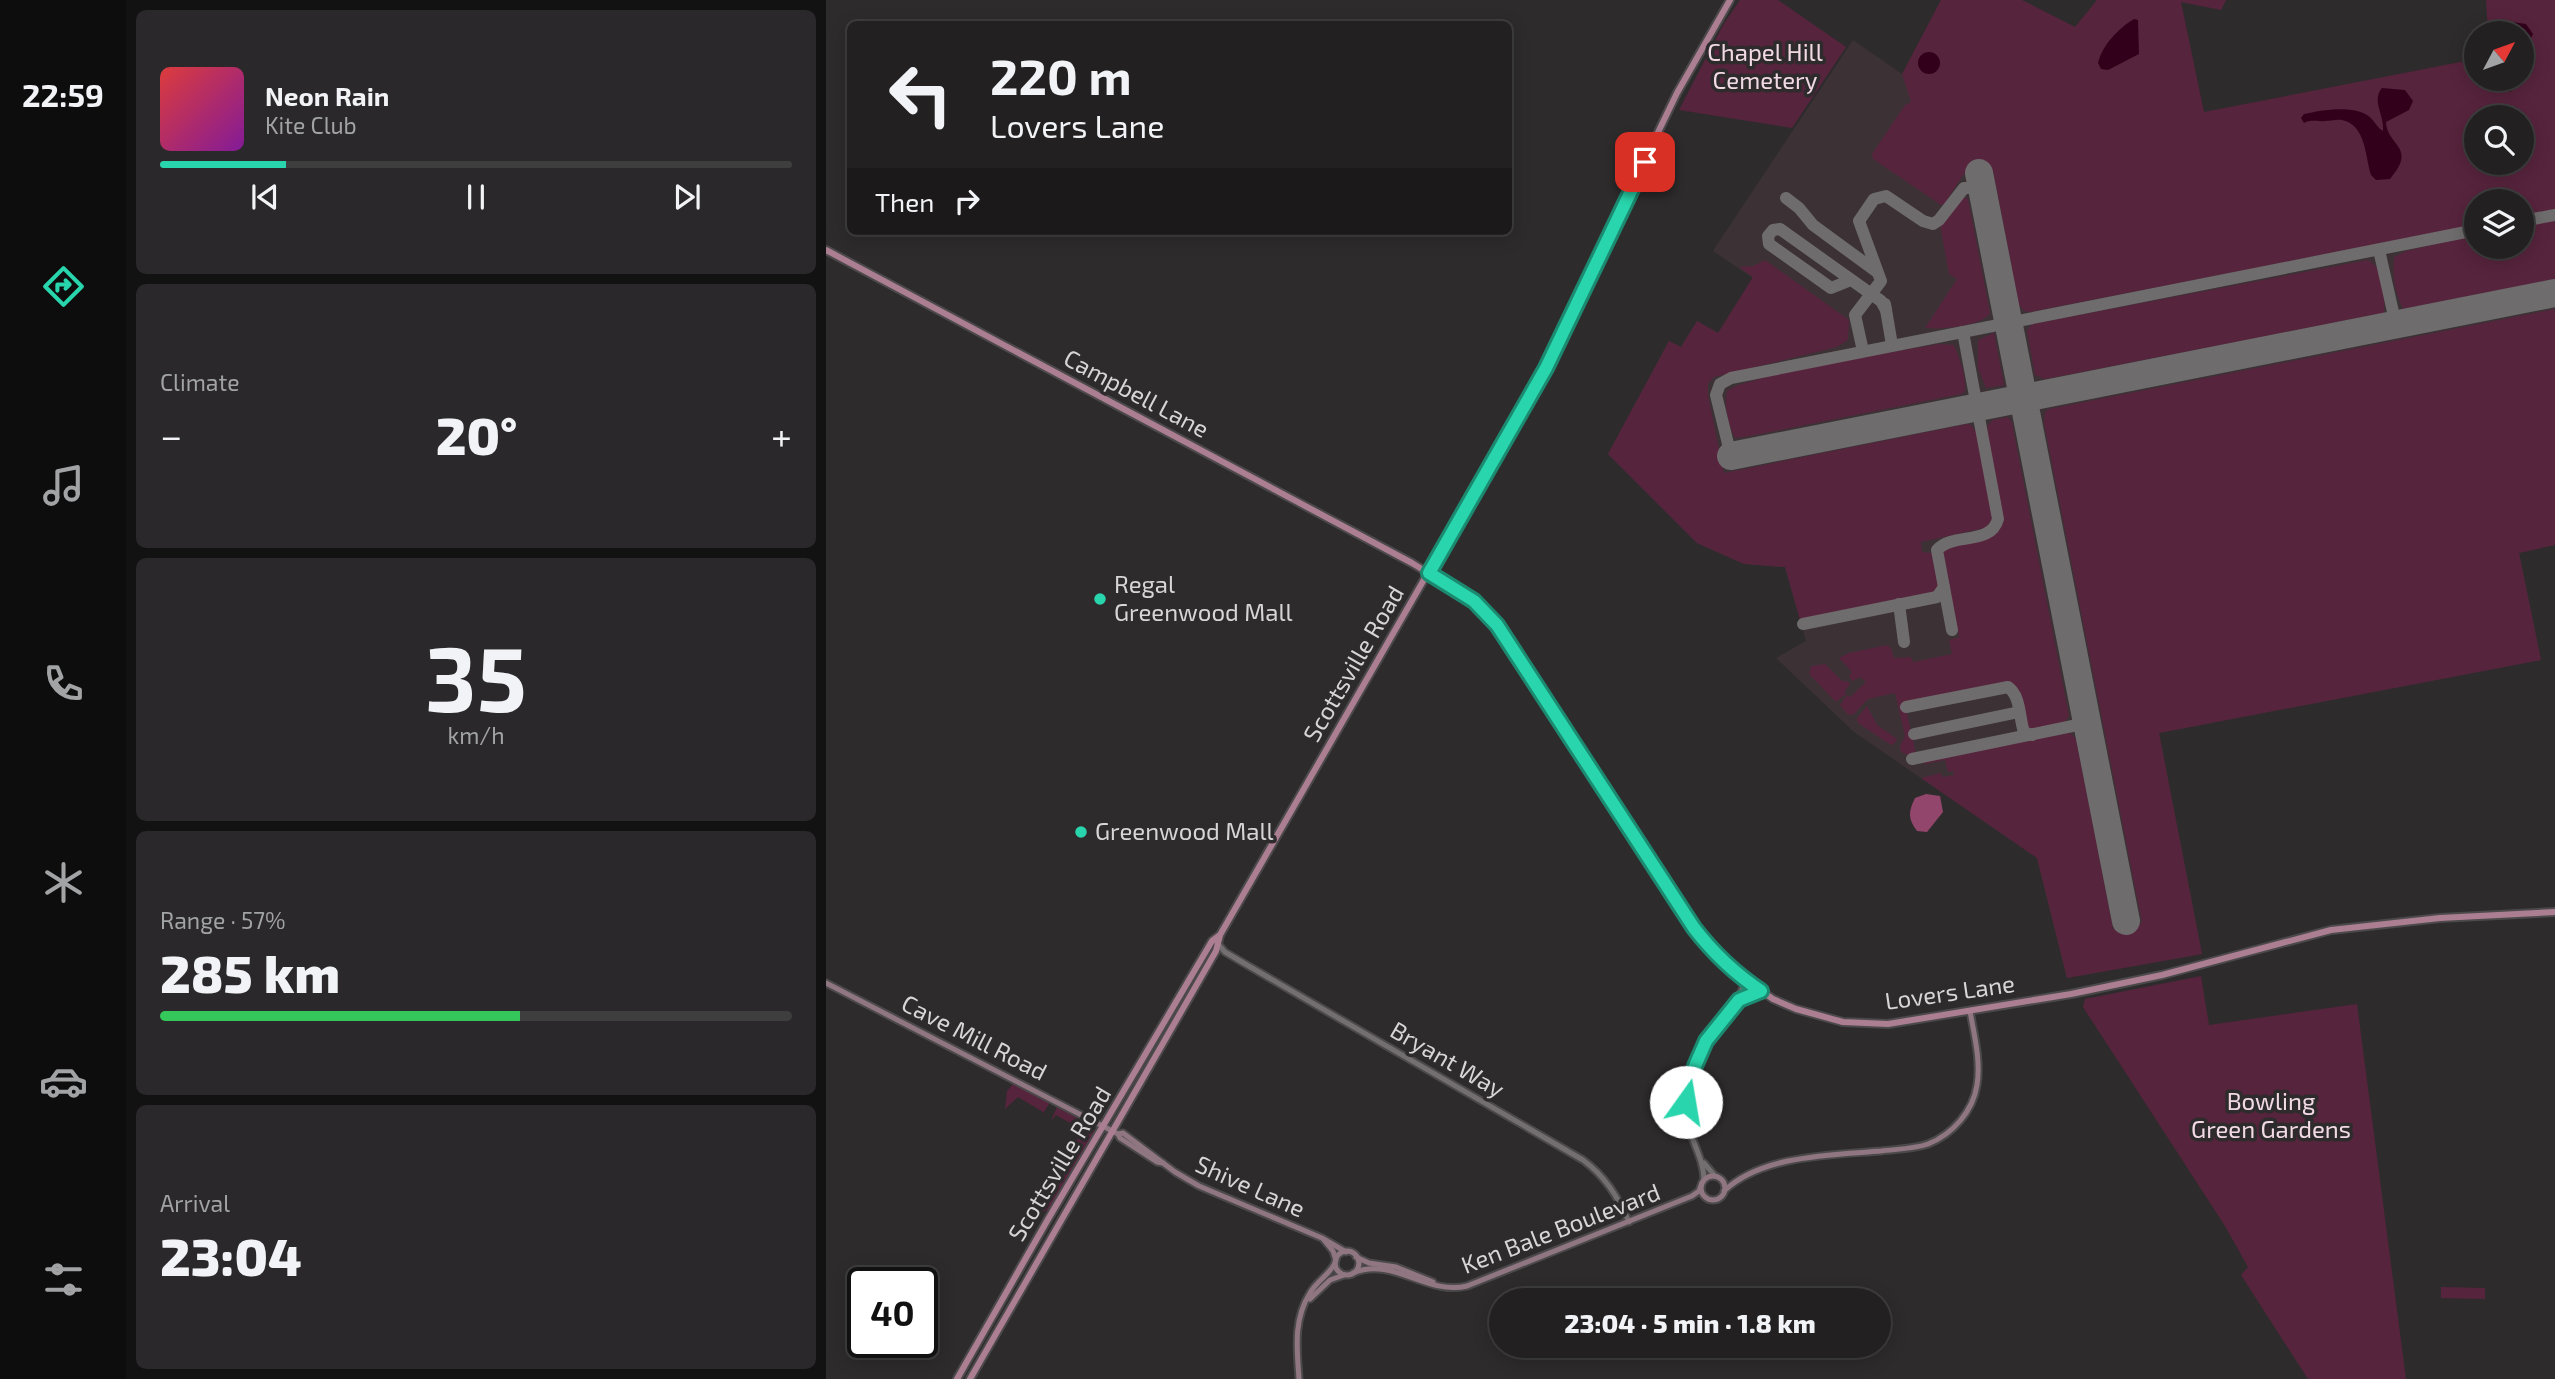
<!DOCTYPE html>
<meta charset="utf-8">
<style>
body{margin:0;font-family:"Exo 2",sans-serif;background:#2a282a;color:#f1f3f6;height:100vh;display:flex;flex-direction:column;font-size:26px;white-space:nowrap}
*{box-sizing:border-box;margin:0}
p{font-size:23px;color:#a2a3a5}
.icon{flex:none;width:38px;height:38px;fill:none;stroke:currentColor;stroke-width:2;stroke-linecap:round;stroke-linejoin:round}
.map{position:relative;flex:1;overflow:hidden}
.sheet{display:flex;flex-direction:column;gap:10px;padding:10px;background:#131212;width:700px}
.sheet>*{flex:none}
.hud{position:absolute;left:21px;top:21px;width:665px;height:214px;border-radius:10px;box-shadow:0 4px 18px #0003,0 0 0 2px #3f3e3f;background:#222021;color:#f1f3f6;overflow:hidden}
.needle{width:46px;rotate:49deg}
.tools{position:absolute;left:1638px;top:21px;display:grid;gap:14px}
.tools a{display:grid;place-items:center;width:70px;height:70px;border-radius:50%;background:#222021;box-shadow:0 4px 18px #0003,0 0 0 2px #3f3e3f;font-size:35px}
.speed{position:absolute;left:21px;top:1267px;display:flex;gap:14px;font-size:35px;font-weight:700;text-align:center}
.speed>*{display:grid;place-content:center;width:91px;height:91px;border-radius:50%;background:#222021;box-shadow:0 4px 18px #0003,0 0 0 2px #3f3e3f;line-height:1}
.speed .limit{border:4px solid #111;border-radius:10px;background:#fff;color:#111}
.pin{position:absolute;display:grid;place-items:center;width:60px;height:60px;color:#fff;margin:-30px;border-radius:14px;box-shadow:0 4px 10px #0006}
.me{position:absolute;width:77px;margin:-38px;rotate:13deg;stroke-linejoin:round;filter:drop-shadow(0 0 5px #0008)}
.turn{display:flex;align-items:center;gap:24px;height:147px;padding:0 28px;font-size:32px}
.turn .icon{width:91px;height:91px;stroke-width:2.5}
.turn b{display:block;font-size:49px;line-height:60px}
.then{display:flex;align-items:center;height:66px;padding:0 28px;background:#0003;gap:14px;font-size:26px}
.big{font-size:52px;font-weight:800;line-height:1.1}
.sheet .widget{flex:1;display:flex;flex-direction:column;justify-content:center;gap:10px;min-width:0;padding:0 24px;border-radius:10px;background:#2a282a}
.sheet .dial{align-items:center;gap:0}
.dial b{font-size:91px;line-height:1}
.song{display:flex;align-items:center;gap:21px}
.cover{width:84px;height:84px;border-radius:10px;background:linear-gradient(135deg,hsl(0 70% 55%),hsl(290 70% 35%))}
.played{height:7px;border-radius:4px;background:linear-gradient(90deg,#29d5ac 20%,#3f3e3f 20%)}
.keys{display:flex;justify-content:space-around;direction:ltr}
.heat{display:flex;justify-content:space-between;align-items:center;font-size:38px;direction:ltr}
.charge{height:10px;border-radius:5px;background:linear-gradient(90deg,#34c759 57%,#3f3e3f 0)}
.trip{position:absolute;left:663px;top:1288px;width:402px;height:70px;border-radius:35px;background:#222021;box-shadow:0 4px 18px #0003,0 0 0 2px #3f3e3f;font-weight:800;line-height:70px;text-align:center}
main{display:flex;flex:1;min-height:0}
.dock{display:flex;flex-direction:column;width:126px;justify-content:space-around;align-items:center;background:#0e0d0d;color:#a2a3a5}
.dock .icon{width:49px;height:49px}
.dock .selected{color:#29d5ac}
.dock b{font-size:32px;color:#f1f3f6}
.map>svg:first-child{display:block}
.built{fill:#3c3236;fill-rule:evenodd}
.green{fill:#57243d;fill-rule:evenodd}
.forest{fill:#93466b}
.water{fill:#32001b}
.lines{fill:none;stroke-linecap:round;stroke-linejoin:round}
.taxiway{stroke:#6e6c6c;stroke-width:12}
.runway{stroke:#6e6c6c;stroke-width:28}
.tertiary-casing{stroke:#4c494b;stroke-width:9}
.secondary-casing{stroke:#4c494b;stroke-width:9}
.primary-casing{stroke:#4c494b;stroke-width:10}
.tertiary{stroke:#736f70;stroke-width:5}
.secondary{stroke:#8f7681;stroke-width:5}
.primary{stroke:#ab7e92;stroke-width:6}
.route-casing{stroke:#1b8a70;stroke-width:18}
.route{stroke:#29d5ac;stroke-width:12}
.poi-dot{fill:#29d5ac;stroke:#2e2b2c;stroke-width:2.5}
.labels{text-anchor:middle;stroke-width:7;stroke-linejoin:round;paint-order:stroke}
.park-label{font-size:24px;fill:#f2dae4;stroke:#2e2b2c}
.street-label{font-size:24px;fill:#d7d5d6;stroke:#2e2b2c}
.poi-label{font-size:24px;fill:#d7d5d6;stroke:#2e2b2c;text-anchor:start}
</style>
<main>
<nav class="dock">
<b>22:59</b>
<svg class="icon selected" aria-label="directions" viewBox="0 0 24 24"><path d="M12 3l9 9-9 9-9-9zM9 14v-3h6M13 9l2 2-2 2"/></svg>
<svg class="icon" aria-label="music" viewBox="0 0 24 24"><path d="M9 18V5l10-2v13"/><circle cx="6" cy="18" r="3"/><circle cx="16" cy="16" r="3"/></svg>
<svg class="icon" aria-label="phone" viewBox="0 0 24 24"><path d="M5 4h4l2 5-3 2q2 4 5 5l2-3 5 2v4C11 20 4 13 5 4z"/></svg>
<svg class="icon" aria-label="climate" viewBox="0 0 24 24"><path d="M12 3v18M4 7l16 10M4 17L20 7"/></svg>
<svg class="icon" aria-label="car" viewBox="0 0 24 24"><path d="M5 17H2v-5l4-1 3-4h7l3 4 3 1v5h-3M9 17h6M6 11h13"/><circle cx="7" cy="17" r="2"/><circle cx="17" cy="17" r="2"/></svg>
<svg class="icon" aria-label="filters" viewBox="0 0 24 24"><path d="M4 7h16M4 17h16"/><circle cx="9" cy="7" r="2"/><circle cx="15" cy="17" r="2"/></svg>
</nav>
<section class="sheet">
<div class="widget">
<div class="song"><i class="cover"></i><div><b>Neon Rain</b><p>Kite Club</p></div></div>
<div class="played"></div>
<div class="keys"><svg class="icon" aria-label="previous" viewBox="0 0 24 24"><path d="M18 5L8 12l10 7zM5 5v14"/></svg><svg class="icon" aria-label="pause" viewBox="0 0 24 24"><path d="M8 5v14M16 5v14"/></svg><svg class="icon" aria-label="next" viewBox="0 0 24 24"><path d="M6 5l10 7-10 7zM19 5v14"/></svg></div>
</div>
<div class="widget"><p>Climate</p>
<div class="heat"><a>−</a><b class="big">20°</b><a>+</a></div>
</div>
<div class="widget dial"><b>35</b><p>km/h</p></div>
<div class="widget"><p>Range · 57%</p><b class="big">285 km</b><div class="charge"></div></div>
<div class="widget"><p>Arrival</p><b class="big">23:04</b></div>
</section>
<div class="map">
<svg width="1729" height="1379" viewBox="0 0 1729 1379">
<rect width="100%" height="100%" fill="#2e2b2c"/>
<path class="built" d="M1027 40 1076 74 1729 185V545L1693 553 1715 660 1333 733 1376 954 1241 978 1211 858 1028 732 950 658 980 641 959 567 918 564 871 543 782 454 843 341 855 347 871 321 892 333 927 278 887 251ZM1650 201H1696V247H1650Z"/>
<g class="green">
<polygon points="914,0 952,0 1020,47 966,128 853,110 897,25"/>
<path d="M1115 0H1196L1249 27 1271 0H1400L1395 10 1355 2 1378 112 1650 59V79H1696V33H1662L1660 0H1729V209L1696 216V201H1650V225L1204 312 1198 311 1193 305 1167 170 1137 175 1119 203 1115 205 1047 159 1046 154 1079 105 1085 102 1076 74ZM1650 117H1696V163H1650Z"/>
<path d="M1136 196 1142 199 1164 313C1157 326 1113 330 1099 328L1131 279 1123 274 1114 225Z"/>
<path d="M1729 220V279L1577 309C1569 292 1566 276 1568 257L1580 251 1650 235V247H1696V226Z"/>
<path d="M939 260 1023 320 1022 340 1011 347 888 377 882 383V396L898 473 1141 424 1145 425 1152 435 1167 514 1165 522 1159 528 1095 542 1096 552 1106 553C1112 564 1118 583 1109 593L974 620 959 567 918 564 871 543 782 454 843 341 855 347 871 321 892 333 927 277 913 267 927 266Z"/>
<path d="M1542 260C1558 268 1559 297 1558 313L1219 379 1209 375 1201 331 1206 324Z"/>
<polygon points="1729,309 1729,545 1693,553 1715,660 1333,733 1376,954 1241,978 1211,858 1095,778 1115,773 1116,777 1128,775 1127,771 1122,772 1119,760 1100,764 1090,760 1244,733 1250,739 1287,929 1316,923 1218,423 1219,412 1223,409"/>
<polygon points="1168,333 1178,385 1160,388 1152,368 1152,340"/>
<path d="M1113 344 1128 345C1134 360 1140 375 1139 391L1135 394 924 436 909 438C902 423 898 408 901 391L912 385 972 368Z"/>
<path d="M1182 417 1186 423 1243 716 1237 725 1205 730 1199 727 1191 690 1187 685 1079 704 1090 754 1082 755 1075 752 1074 746 1079 736 1069 693 1042 699 1028 714 1022 715 1014 705 1021 695 1024 697 1040 682 1034 677 1026 681 1023 676 1026 672 1013 658 1023 653 1061 645 1065 648 1068 658 1085 657 1087 662 1126 654 1123 640 1133 637 1116 558 1117 552C1136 536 1173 550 1177 517L1161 432 1162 425 1167 420Z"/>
<polygon points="999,664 1016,681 1021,681 1024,684 1019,691 1020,694 1010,702 983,674 985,666"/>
<polygon points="1041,706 1051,725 1071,739 1068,744 1065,745 1032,723 1031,718"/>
<polygon points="1375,976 1383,1025 1531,1004 1580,1379 1482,1379 1415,1275 1422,1267 1399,1226 1257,1007 1259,999"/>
<polygon points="187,1084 222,1100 223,1104 216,1115 217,1112 192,1097 179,1109 181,1091"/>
<polygon points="231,1107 266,1126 268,1132 234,1189 225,1209 215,1212 211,1208 213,1204 217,1205 238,1169 235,1166 254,1134 251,1131 253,1128 230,1115 227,1119 226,1118"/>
<polygon points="1615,1287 1659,1288 1659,1299 1615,1298"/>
</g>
<path class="forest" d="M1100 794 1114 796 1117 812 1101 832 1091 831C1082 819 1082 812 1089 798Z"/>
<g class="water">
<path d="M1308 19 1312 20 1313 54 1282 70 1275 69 1272 63C1276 45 1293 28 1308 19Z"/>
<polygon points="1686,22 1700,24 1707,34 1696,54 1696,33 1680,33 1682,24"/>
<circle cx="1103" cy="63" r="11"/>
<polygon points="1651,79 1689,79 1690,87 1684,92 1670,83"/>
<path d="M1556 88 1579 90 1587 101 1583 110 1560 122C1561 146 1592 147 1564 179L1550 180 1545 175C1539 156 1540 125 1516 120 1511 119 1504 121 1499 121 1490 122 1486 119 1478 123L1475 118 1478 114C1495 110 1525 105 1541 115 1548 119 1550 127 1557 131 1559 116 1545 100 1556 88Z"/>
</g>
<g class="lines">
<g class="taxiway">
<polyline points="960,198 973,208 987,225 1051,272"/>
<polyline points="1696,221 1729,215"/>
<polyline points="1553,250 1570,325"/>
<polyline points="1025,280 1005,288 943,244 942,236 947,230 954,229 1055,301 1060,310"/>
<polyline points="1059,304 1066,345"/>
<polyline points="1037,351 1029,315 1055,281 1033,221 1048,199 1060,196 1097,221 1107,224 1113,220 1138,188 1151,188 1159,200"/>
<polyline points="905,456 890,395 894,384 905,378 1650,230"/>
<polyline points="1073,604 1078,642"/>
<polyline points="977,624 1111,597 1118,587"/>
<path d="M1126 630 1111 550C1127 532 1165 546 1172 519L1137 332"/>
<path d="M1080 707 1182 687C1195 696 1193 718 1198 732L1206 735"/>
<polyline points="1088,734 1193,712"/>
<polyline points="1086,759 1261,723"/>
</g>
<g class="runway">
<polyline points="1153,173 1300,921"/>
<polyline points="905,456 1729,293"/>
</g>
<defs>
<g id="tertiary">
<path d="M391 943 399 952 421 965 757 1160C779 1176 792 1197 803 1222"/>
<polyline points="913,1000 935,991"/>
<polyline points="878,1163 889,1176"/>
<path d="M878 1180C878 1156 861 1136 860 1112 857 1051 901 1029 920 981"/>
</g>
<g id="secondary">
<polyline points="0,983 292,1134 297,1133 349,1172 373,1186 496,1238 520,1252"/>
<polyline points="292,1134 294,1138 331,1162 337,1163"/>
<circle cx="887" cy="1188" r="12"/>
<path d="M898 1191C936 1155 1006 1155 1055 1151 1071 1149 1088 1149 1102 1144 1127 1134 1147 1111 1151 1085 1155 1061 1148 1034 1144 1011"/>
<polyline points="498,1240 507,1251 510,1260"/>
<circle cx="521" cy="1263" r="12"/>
<polyline points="530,1257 543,1263 570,1267 607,1282"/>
<path d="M527 1273C567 1256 601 1296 641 1286L866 1196 873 1191 876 1183"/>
<polyline points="484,1299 504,1280 518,1275"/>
<path d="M473 1379C471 1349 467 1320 484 1293 491 1281 503 1275 509 1263"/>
</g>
<g id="primary">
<polyline points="0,250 586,563 648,601 671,625 868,928 886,952 905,970 947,999 970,1009 1017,1022 1062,1024 1245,994 1336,975 1505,930 1614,918 1729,912"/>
<polyline points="131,1379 221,1221 386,941 394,935 712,381 851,93 904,0"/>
<polyline points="144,1379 390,951 394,935"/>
</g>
</defs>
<use href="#tertiary" class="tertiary-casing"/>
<use href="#secondary" class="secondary-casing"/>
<use href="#primary" class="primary-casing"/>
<use href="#tertiary" class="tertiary"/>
<use href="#secondary" class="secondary"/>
<use href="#primary" class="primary"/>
</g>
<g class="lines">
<defs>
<path id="route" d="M819 162 720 368 603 573 648 601 671 625 868 928C888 954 908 973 935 991L913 1000 880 1041 869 1066 860 1102"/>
</defs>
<use href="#route" class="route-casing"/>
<use href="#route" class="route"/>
</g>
<g class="poi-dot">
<circle cx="274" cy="599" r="7"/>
<circle cx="255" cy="832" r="7"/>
</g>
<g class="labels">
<g class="park-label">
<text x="939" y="61">Chapel Hill<tspan x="939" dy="28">Cemetery</tspan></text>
<text x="1445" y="1110">Bowling<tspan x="1445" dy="28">Green Gardens</tspan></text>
</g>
<g class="street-label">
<text transform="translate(310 394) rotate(28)" y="8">Campbell Lane</text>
<text transform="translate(528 664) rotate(-60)" y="8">Scottsville Road</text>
<text transform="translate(1124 993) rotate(-8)" y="8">Lovers Lane</text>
<text transform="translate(148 1038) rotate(27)" y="8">Cave Mill Road</text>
<text transform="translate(621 1060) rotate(30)" y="8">Bryant Way</text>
<text transform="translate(234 1164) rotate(-59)" y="8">Scottsville Road</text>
<text transform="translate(424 1187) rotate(24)" y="8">Shive Lane</text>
<text transform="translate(735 1229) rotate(-21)" y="8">Ken Bale Boulevard</text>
</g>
<g class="poi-label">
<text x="288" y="593">Regal<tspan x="288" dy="28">Greenwood Mall</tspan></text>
<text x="269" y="840">Greenwood Mall</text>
</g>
</g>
</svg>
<div class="tools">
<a><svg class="needle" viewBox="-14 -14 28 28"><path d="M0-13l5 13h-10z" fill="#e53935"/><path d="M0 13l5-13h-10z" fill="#a2a3a5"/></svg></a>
<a><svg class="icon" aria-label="search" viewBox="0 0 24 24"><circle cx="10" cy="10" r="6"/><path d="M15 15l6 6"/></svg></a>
<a><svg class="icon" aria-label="layers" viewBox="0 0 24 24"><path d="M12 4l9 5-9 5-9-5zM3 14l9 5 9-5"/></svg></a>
</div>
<div class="speed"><div class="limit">40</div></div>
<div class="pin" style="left:819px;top:162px;background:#d93025"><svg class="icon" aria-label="arrive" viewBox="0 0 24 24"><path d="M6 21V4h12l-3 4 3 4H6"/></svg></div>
<svg class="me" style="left:860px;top:1102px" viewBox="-20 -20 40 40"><circle r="19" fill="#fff"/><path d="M0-13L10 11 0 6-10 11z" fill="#29d5ac"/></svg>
<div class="trip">23:04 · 5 min · 1.8 km</div>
<div class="hud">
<div class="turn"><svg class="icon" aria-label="left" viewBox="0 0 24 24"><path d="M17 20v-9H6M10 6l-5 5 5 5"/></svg><div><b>220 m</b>Lovers Lane</div></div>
<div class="then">Then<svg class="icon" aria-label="right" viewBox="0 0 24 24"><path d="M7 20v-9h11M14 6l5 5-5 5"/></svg></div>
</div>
</div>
</main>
